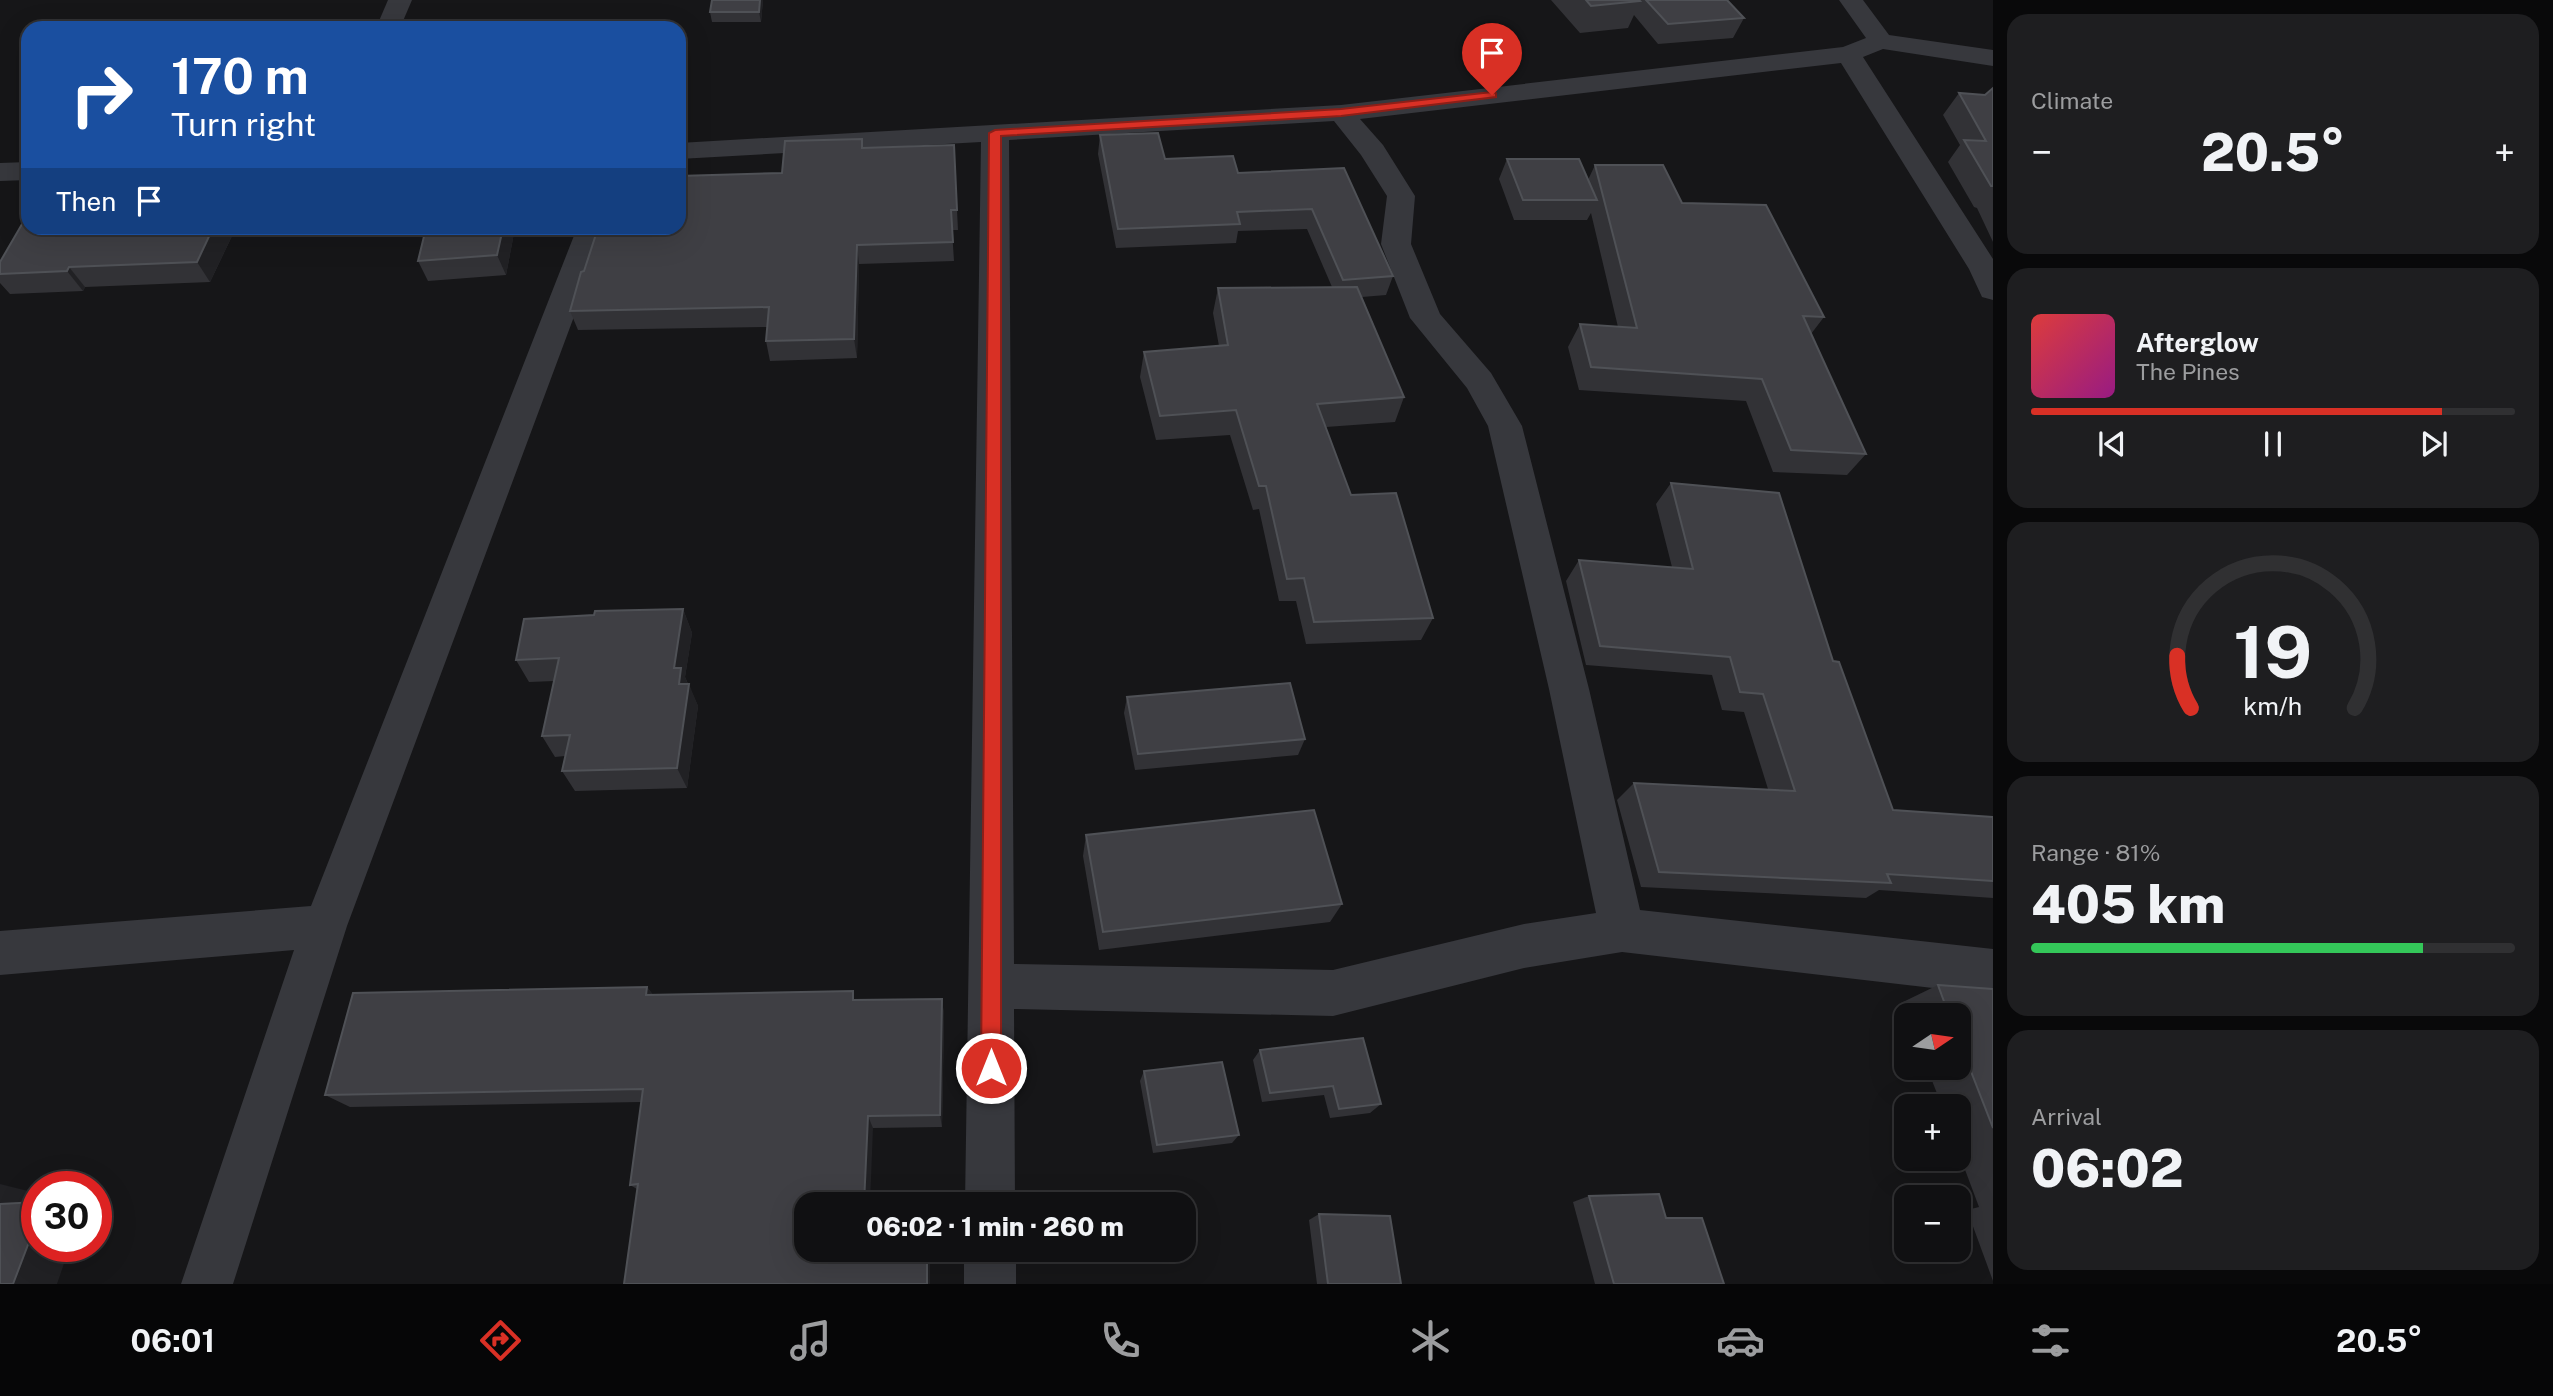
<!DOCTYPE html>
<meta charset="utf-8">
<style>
body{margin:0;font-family:"Public Sans",sans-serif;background:#1e1e20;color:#f1f3f6;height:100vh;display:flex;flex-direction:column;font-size:26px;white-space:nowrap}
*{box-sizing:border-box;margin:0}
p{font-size:23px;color:#9c9d9f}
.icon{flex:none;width:38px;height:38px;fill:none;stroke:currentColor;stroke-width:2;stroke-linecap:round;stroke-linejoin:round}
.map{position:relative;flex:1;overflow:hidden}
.sheet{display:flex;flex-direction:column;gap:14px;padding:14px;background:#09090a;width:560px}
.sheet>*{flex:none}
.hud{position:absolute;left:21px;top:21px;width:665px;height:214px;border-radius:21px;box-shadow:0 7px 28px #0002,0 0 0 2px #303032;background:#1a4fa0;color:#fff;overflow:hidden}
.needle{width:46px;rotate:77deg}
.controls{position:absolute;left:1894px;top:1003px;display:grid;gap:14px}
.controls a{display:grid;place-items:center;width:77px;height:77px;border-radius:14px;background:#101012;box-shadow:0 7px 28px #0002,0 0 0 2px #303032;font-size:35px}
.speed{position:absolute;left:21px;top:1171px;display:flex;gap:14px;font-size:35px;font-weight:700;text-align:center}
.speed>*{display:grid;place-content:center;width:91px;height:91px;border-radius:50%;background:#101012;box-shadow:0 7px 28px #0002,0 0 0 2px #303032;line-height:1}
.speed .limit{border:10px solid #d22;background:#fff;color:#111}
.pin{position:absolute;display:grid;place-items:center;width:60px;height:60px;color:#fff;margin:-72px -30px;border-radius:50% 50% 50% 0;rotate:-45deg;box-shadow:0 0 7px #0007}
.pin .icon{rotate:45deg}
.me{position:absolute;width:77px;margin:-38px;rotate:0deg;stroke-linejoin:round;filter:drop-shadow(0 0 5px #0008)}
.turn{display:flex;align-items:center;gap:24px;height:147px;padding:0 35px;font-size:32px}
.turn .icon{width:91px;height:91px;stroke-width:2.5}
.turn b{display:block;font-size:49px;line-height:60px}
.then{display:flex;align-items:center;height:66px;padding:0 35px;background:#0003;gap:14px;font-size:26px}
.big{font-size:52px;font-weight:800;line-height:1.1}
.sheet .card{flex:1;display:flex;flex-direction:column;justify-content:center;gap:10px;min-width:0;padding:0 24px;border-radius:21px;background:#1e1e20}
.sheet .dial{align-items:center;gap:0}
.dial svg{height:182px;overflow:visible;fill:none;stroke:#303032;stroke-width:7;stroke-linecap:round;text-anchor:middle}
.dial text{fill:#f1f3f6;stroke:none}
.song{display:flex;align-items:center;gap:21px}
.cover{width:84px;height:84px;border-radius:10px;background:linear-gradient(135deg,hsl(0 70% 55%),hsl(310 70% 35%))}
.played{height:7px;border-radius:4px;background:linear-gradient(90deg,#d93025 85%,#303032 85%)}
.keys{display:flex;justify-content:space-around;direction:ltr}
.heat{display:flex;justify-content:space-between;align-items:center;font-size:38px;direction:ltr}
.charge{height:10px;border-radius:5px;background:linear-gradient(90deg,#34c759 81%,#303032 0)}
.trip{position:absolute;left:794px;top:1192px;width:402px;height:70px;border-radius:21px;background:#101012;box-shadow:0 7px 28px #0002,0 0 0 2px #303032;font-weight:800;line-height:70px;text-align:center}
.tab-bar{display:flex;height:112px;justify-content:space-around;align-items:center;background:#060607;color:#9c9d9f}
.tab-bar .icon{width:49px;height:49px}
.tab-bar .active{color:#d93025}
.tab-bar b{font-size:32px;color:#f1f3f6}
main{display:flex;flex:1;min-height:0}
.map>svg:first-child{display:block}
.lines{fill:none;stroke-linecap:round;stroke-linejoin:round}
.minor{fill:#37383d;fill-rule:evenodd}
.wall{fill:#323236}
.shaded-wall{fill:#212124}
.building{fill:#3f3f44;stroke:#4f5156;stroke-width:2}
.route{fill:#d93025;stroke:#8d1f18;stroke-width:2}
</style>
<main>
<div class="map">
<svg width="1993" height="1284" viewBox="0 0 1993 1284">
<rect width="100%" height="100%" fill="#161618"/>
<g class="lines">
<g class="minor">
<polygon points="388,0 412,0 400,28 376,28"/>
<path d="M1839 0H1863L1889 35 1993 50V66L1883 49 1863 57 1993 259V300L1982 297 1969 269 1841 63 1360 119 1383 145 1415 196 1411 244 1440 314 1491 373 1522 426 1589 689 1640 910 1993 949V995L1622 952 1524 968 1333 1016 1014 1009 1015 1204H965L981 142 679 159V143L1341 105 1843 47 1866 38ZM1334 121 1361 155 1387 196 1381 244 1410 318 1467 388 1488 426 1549 689 1596 913 1524 924 1333 970 1014 964 1009 140Z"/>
<polygon points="28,162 28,180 0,181 0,163"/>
<polygon points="577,228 607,228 347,926 233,1284 181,1284 294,950 0,975 0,931 311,906"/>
<rect x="964" y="1250" width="52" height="34"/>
</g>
</g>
<g class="wall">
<polygon points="763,0 761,22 712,22 710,12"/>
<polygon points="1551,0 1727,0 1744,18 1733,38 1658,44 1634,15 1628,28 1580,33"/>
<polygon points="1993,88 1993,242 1977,208 1974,207 1948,162 1960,145 1943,115 1959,93 1985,95"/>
<polygon points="1100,135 1165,159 1238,173 1344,168 1393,276 1386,295 1362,297 1404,397 1395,422 1326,427 1351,495 1433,618 1421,640 1306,644 1296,601 1279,601 1259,509 1253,510 1230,435 1156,440 1140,377 1144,352 1219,346 1213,313 1218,288 1332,287 1307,229 1238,231 1236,243 1116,248 1098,154"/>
<polygon points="863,148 957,210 958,230 952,230 954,261 859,264 857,358 770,361 766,341 768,327 578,330 570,311 782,173"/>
<polygon points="1507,159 1588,180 1595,165 1682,203 1824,317 1811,334 1866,454 1847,475 1773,472 1746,401 1579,390 1568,347 1580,324 1618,327 1591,213 1587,220 1514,220 1499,179"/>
<polygon points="515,228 506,275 428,281 418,261"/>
<polygon points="232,236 210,282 85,287 83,291 10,294 0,283 0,262"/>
<polygon points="1671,483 1833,661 1893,810 1993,817 1993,898 1879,890 1866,898 1641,887 1617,800 1634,783 1768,789 1744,712 1722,710 1712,675 1586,665 1566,581 1579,560 1672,567 1656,504"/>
<polygon points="683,609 692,633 685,677 698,706 687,788 575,791 562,771 565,756 555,757 542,736 554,681 529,682 516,660 594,615"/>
<polygon points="1127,697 1305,739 1298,755 1135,770 1124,713"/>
<polygon points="1086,835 1342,904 1330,922 1099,950 1083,856"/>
<polygon points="1938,985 1993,989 1993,1281 1967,1210 1979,1207 1958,1151 1958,1106 1942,1106 1927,1068 1958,1068 1958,1015 1908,1015 1903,1002"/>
<polygon points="647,987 653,995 856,1000 942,999 944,1015 942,1127 873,1128 637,1189 630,1185 641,1102 350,1107 325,1095"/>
<polygon points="1260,1050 1381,1104 1370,1113 1330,1118 1324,1095 1262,1102 1253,1060"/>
<polygon points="1144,1071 1239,1135 1232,1143 1153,1153 1140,1081"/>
<polygon points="1589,1196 1666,1218 1724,1284 1595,1284 1573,1202"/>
<polygon points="1319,1214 1401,1284 1317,1284 1309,1220"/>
</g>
<g class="shaded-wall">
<polygon points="760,0 763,0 761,22 759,12"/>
<polygon points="213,228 226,228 232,236 210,282 197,262"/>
<polygon points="503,228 515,228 506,275 497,255"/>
<polygon points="857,245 859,264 857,358 854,339"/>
<polygon points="69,267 85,287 83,291 67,271"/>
<polygon points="683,609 692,633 685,677 689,687 689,684 698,706 687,788 677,768 679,684 674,668"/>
<polygon points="647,987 659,1003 646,995"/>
<polygon points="942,999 944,1015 942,1127 940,1115"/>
<polygon points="868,1116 873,1128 870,1204 864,1204"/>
<polygon points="0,1184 32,1192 24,1214 0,1209"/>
<polygon points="37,1221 37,1246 70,1246 57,1284 13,1284"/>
<rect x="927" y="1250" width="3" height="34"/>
</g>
<g class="building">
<polygon points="712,0 760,0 759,12 710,12"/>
<polygon points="1586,0 1639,0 1640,1 1591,6"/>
<polygon points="1646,0 1727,0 1744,18 1668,24"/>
<polygon points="1993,88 1993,186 1991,186 1964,140 1986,141 1959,93 1985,95"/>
<polygon points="1158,133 1165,159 1233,156 1238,173 1344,168 1393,276 1343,280 1312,209 1237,212 1240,224 1118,229 1100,135"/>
<polygon points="862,139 862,148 954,145 957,210 951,210 953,242 857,245 854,339 766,341 769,307 570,311 581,272 584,271 598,228 679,228 679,176 782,173 785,141"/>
<polygon points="1507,159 1579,159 1597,200 1523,200"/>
<polygon points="1595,165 1663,165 1682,203 1766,205 1824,317 1803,316 1866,454 1791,450 1762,379 1591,367 1580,324 1637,328"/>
<polygon points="25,219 28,219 28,228 213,228 197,262 69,267 67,271 0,274 0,262"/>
<polygon points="426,228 503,228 497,255 418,261"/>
<polygon points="1357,287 1404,397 1317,404 1351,495 1396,493 1433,618 1314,622 1304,578 1287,579 1266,486 1259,486 1236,410 1160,416 1144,352 1228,345 1218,288"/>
<polygon points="1671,483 1779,493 1833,661 1839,662 1893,810 1993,817 1993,881 1887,874 1891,883 1659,872 1634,783 1795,791 1763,694 1740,692 1730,657 1600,646 1579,560 1693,569"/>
<polygon points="683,609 674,668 681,668 679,684 689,684 677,768 562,771 570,735 542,736 559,658 516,660 524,619 594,615 595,611"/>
<polygon points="1290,683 1305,739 1138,754 1127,697"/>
<polygon points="1314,810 1342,904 1103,932 1086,835"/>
<polygon points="1938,985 1993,989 1993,1128 1958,1038 1958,1015 1949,1015"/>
<polygon points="647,987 646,995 853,991 853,1000 942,999 940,1115 868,1116 864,1204 807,1204 807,1250 927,1250 927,1284 624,1284 638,1184 630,1185 643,1089 325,1095 353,993"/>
<polygon points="1363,1038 1381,1104 1339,1109 1333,1086 1270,1093 1260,1050"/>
<polygon points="1222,1062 1239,1135 1157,1145 1144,1071"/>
<polygon points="1659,1194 1666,1218 1702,1218 1724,1284 1614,1284 1589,1196"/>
<polygon points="37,1202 37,1221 13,1284 0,1284 0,1204"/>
<polygon points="1319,1214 1390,1216 1401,1284 1328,1284"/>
</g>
<polygon class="route" points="1492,92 1496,93 1496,97 1341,116 1001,136 1001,1068 998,1075 991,1078 984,1075 981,1068 989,133 995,130 1341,109"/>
</svg>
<div class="controls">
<a><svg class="needle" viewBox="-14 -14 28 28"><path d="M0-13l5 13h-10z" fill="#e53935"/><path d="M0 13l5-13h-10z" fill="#9c9d9f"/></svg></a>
<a>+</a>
<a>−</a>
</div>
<div class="speed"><div class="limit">30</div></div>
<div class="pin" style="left:1492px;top:95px;background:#d93025"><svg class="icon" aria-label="arrive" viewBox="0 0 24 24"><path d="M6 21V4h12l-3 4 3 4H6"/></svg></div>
<svg class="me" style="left:991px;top:1068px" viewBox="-20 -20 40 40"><circle r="17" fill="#d93025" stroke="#fff" stroke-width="3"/><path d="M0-11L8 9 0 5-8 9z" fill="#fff"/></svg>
<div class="trip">06:02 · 1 min · 260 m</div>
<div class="hud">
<div class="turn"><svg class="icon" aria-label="right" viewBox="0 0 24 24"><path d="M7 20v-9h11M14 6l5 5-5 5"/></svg><div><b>170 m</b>Turn right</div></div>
<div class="then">Then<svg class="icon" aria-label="arrive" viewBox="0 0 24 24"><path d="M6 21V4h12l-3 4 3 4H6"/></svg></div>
</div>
</div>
<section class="sheet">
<div class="card"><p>Climate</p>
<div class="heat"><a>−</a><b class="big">20.5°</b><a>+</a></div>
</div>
<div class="card">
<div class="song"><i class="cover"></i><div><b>Afterglow</b><p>The Pines</p></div></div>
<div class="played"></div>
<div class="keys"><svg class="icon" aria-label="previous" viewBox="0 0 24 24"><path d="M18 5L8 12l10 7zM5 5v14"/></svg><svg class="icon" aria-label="pause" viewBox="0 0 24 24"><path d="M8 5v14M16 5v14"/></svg><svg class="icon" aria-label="next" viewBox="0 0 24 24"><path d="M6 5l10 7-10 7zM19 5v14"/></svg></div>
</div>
<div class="card dial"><svg viewBox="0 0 100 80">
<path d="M14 69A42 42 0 1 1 86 69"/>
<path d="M14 69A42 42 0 0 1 8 46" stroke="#d93025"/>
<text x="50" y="56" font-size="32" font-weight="700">19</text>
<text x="50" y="72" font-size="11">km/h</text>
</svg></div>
<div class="card"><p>Range · 81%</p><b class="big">405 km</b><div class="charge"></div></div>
<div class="card"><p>Arrival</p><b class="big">06:02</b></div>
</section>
</main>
<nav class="tab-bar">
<b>06:01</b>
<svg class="icon active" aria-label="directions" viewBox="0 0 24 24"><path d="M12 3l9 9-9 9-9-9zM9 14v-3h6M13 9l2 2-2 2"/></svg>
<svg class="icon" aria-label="music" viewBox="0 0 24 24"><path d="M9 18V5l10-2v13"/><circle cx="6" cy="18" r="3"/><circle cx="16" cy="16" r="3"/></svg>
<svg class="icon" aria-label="phone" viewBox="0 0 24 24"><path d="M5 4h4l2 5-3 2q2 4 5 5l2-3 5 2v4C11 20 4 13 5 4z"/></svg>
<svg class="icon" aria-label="climate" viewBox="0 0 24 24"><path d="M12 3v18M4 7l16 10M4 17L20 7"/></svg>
<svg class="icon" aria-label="car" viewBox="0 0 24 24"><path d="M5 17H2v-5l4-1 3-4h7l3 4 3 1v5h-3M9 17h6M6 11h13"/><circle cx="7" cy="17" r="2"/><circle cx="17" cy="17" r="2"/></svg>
<svg class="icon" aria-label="filters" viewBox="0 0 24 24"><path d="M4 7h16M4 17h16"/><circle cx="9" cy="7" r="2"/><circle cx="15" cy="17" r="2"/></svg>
<b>20.5°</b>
</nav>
